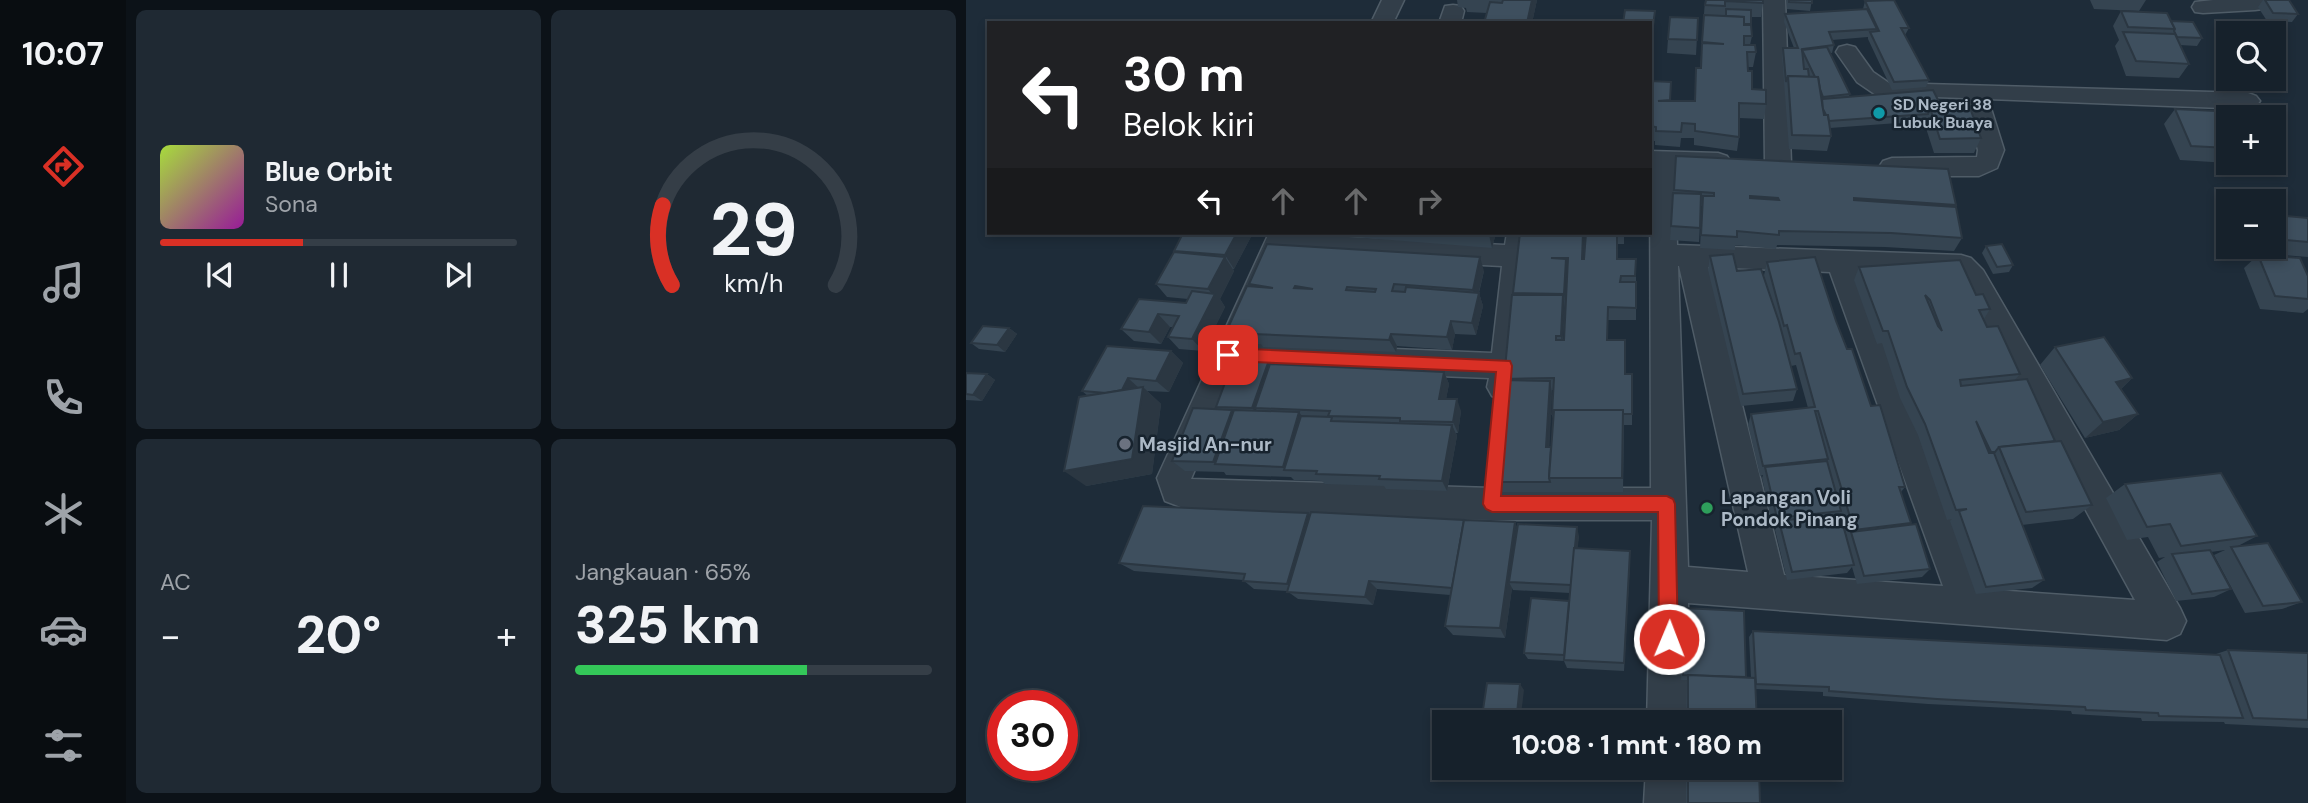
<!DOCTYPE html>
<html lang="id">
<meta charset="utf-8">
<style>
body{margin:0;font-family:"DM Sans",sans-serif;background:#1f2933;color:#f1f3f6;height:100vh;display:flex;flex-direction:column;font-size:26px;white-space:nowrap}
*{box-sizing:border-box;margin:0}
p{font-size:23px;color:#9ea3a9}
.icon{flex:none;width:38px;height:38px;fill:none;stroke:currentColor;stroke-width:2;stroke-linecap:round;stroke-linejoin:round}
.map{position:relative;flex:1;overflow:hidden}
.side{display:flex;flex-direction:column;gap:10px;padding:10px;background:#0c1218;width:840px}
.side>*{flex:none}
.guide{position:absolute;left:21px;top:21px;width:665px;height:214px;border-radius:0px;box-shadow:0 4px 10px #0003,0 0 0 2px #353e47;background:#202124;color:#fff;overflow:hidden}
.tools{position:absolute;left:1250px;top:21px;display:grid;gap:14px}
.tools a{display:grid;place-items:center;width:70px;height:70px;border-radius:0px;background:#16212b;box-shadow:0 4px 10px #0003,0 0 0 2px #353e47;font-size:35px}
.speed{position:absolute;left:21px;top:690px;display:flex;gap:14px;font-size:35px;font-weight:700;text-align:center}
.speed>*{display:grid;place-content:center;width:91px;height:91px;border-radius:50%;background:#16212b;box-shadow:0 4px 10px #0003,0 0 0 2px #353e47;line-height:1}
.speed .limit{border:10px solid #d22;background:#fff;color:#111}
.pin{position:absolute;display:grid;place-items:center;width:60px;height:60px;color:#fff;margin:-30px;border-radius:14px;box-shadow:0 4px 10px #0006}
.me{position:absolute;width:77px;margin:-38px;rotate:1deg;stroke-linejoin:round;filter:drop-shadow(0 0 5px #0008)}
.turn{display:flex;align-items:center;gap:24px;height:147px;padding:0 21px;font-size:32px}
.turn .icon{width:91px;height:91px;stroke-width:2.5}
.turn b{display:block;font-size:49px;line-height:60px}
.lanes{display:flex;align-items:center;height:66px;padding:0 21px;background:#0003;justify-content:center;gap:35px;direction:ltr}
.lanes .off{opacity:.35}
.big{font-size:52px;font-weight:800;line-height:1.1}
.side .card{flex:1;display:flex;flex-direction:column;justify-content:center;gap:10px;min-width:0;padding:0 24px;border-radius:10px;background:#1f2933}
.side .dial{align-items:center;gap:0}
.dial svg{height:182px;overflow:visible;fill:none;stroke:#353e47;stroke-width:7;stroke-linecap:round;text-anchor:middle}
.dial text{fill:#f1f3f6;stroke:none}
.song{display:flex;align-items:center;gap:21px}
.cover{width:84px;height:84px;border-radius:10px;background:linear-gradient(135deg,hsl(80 70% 55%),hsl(300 70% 35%))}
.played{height:7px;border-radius:4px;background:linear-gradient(90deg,#d93025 40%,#353e47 40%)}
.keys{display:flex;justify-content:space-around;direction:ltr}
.heat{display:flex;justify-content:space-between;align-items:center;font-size:38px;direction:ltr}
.charge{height:10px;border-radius:5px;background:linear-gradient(90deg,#34c759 65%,#353e47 0)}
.side .tiles{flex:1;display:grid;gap:10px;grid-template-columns:repeat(2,1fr)}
.trip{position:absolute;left:466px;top:710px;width:410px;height:70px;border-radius:0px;background:#16212b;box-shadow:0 4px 10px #0003,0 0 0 2px #353e47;font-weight:800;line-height:70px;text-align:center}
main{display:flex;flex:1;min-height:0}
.menu{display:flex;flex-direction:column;width:126px;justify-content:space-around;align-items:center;background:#090d11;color:#9ea3a9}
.menu .icon{width:49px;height:49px}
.menu .on{color:#d93025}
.menu b{font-size:32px;color:#f1f3f6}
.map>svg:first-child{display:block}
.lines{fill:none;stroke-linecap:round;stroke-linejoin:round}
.minor-casing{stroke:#4f5c67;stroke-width:3}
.minor{fill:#323e49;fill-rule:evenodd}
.wall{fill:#354451;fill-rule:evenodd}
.shaded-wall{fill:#2b3742}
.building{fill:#3e4f5e;stroke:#2b3742;stroke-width:2;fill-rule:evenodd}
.route{fill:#d93025;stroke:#8d1f18;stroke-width:2}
.culture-dot{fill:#0f9aa8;stroke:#17232e;stroke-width:2.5}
.worship-dot{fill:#6b7280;stroke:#17232e;stroke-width:2.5}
.leisure-dot{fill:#2e9e5b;stroke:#17232e;stroke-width:2.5}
.labels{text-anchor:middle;stroke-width:5;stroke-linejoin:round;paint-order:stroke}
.far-poi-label{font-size:16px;font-weight:bold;fill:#acb9c6;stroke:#17232e;text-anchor:start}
.poi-label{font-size:19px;font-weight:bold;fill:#acb9c6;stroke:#17232e;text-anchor:start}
</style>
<main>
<nav class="menu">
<b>10:07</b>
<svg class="icon on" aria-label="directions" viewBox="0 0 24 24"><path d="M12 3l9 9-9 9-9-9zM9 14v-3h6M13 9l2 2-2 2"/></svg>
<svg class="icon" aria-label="music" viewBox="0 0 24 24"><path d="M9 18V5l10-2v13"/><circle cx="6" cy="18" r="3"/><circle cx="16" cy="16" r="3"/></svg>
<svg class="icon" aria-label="phone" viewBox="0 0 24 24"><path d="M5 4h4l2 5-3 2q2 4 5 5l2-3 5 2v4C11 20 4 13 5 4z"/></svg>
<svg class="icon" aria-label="climate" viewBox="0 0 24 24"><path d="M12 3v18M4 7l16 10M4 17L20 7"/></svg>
<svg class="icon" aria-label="car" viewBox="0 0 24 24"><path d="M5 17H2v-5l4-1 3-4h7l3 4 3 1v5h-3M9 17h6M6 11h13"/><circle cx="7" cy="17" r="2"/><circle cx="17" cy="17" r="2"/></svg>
<svg class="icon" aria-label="filters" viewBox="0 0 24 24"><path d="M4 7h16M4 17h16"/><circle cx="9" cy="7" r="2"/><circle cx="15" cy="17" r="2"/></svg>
</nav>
<section class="side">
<div class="tiles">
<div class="card">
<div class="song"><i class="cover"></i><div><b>Blue Orbit</b><p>Sona</p></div></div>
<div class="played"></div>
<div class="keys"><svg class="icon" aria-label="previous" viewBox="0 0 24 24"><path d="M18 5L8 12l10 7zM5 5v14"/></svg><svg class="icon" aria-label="pause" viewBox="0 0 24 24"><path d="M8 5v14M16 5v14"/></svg><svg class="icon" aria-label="next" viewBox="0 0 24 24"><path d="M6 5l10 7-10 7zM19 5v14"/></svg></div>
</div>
<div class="card dial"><svg viewBox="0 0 100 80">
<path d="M14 69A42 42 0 1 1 86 69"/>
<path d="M14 69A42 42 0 0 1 10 34" stroke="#d93025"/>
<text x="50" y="56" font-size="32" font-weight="700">29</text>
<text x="50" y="72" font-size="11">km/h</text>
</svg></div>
<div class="card"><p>AC</p>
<div class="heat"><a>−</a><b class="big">20°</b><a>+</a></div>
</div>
<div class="card"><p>Jangkauan · 65%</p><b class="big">325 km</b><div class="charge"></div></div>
</div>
</section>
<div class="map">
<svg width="1342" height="803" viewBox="0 0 1342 803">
<rect width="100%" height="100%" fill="#1e2c39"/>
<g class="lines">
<defs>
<g id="minor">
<polygon points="416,0 438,0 427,23 405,23"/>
<polygon points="797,0 819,0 825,163 821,169 812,172 803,169 799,163"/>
<polygon points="1247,0 1297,0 1300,4 1297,9 1289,10 1237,13 1229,12 1226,7 1229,2"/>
<polygon points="487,5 495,6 498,11 495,23 473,23 479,6"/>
<polygon points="881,45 889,47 907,72 923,83 1282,93 1290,96 1294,101 1290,106 1282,109 1022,99 1038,150 1031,168 1013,176 926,176 917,173 913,167 917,161 926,158 1011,157 1012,150 998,98 910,95 891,82 870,52 873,47"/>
<path d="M684 151 752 153 761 156 765 162 761 168 752 171 709 169 711 245 995 255 1005 258 1017 270 1214 608 1220 621 1214 634 1201 640 722 603 721 723H681L686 520H526L228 512 199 501 191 478 303 233 539 245 541 233H567L553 387 548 396 537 400 526 396 521 387 523 378 272 368 225 479 526 488H685ZM320 255 536 266 526 353 282 343ZM712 266H713L782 572 722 567ZM742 267 864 272 977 586 818 575ZM892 273 988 276 997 286 1169 600 1015 589Z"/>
<polygon points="680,768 720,768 720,803 678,803"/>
</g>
</defs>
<use href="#minor" class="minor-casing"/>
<use href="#minor" class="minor"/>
</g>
<g class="wall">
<polygon points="491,0 571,0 566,23 521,13 501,12 500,8 492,7"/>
<polygon points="739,0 797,3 795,17 785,17 786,36 784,45 790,52 787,67 782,67 786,89 800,104 798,119 773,118 773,137 771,151 728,145 728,138 715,138 714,147 689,145 689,141 684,141 684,81 705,82 704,101 728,101 734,68"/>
<polygon points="821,0 846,0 844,11 821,9"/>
<polygon points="1124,0 1180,0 1173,11 1128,9"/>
<polygon points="1297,0 1323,0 1332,14 1326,22 1301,21 1292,7"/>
<polygon points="899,1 943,28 939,35 963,80 960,87 926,90 902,39 902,37 866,40 868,45 866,53 864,53 884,94 883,96 976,108 1015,138 1008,153 968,153 958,122 959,121 864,128 865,136 861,151 823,149 816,55 817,48 828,48 818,22 819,14 897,9"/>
<polygon points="1155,11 1205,21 1236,38 1231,46 1214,45 1223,64 1213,78 1160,76 1149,46 1153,40 1147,26"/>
<polygon points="732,18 730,55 701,53 702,39"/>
<polygon points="684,23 688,26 686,48 684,48"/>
<polygon points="1209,109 1257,126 1262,126 1262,163 1214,160 1198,124"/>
<polygon points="710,156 990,205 989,207 996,238 988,251 919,247 811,245 810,249 769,245 769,250 734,248 736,206 735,206 733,242 704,240"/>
<polygon points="1307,215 1342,218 1342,257 1295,253 1293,247 1307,247"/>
<polygon points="217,233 287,233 268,269 267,269 268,271 254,299 259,307 237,351 213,349 202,337 207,327 204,327 195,344 168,341 155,329 220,303 222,299 201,297 190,284 209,252 208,251"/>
<polygon points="337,233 530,233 526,248"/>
<path d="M554 233H658V244H652V259H670V320H642V340L659 374H666V425H658L657 492H531L527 482ZM599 307 598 340H597ZM586 390H587L586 414 587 419 585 447H583Z"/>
<polygon points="1020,246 1047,265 1043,272 1027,274 1016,253"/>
<polygon points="1292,255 1342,276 1342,309 1337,313 1294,309 1278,268"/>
<path d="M744 256 771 271 798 275 801 262 870 321 939 487 935 492 945 523 943 525 964 569 956 577 891 584 886 567 881 573 821 580 809 530 811 527H807L796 478 797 475 794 476 782 425 785 414 842 408 830 365 825 366 818 338 831 389 827 401 775 406 742 270ZM874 513 881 537V538L873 514Z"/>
<polygon points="893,267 1010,295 1024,309 1018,319 1021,327 1054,374 1048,381 1089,441 1126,505 1107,519 1056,525 1078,580 1066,588 1010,594 984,521 986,519 981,520 952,435 934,398 916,343 911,344 888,280"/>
<polygon points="518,271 513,293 517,306 510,335 489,334 486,350 431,346 430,352 297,347 295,344 271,342 261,330 284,286 283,284"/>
<polygon points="43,328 51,334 39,352 13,349 5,343"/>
<polygon points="1089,347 1166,378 1155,389 1172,414 1153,430 1119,438 1074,365"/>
<polygon points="205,351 217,363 203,392 181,391 195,404 186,474 120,486 122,396 116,391"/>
<polygon points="307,364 478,372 483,384 480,399 495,411 492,433 490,433 491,436 481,491 420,489 418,486 359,484 356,481 328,480 325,477 260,475 258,472 219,471 206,461 252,409 250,407"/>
<polygon points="0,373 21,374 29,380 16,401 0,400"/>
<polygon points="1159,484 1291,536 1272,546 1336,602 1316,609 1279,613 1248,555 1259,550 1245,552 1265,589 1248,597 1210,601 1191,562 1199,557 1193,558 1182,537 1161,540 1140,498"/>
<polygon points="344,515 549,522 551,528 613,536 611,548 664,563 658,671 601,668 598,661 562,659 558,653 603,601 604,593 547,590 546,588 539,638 487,635 479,626 484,595 411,589 407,605 332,599 321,591 288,589 277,580 168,571 153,563"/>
<polygon points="717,608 780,677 785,678 783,637 787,631 1247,655 1262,650 1342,653 1342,728 1259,724 1258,722 1176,721 1175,718 1106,714 1105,711 962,704 857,696 857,692 789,689 791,723 720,723 721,680 715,680 716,615"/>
<polygon points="549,768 548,778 513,776 507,773"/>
<polygon points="720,768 793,768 794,803 720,803"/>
</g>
<g class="shaded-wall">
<polygon points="566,0 571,0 566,23 561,23"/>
<polygon points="689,11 688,26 686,48 686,33"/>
<polygon points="271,233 287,233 268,269 259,255"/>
<polygon points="523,233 530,233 526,248 523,235"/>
<polygon points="617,233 618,233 619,238 617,272 616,259"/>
<polygon points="259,257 268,271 254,299 259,307 237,351 226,339 248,297 242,289"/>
<polygon points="514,257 518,271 510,303 507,290"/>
<polygon points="600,259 601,273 599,307 598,294"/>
<polygon points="513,293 517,306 510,335 506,323"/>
<polygon points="597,295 599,308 596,348 595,336"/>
<polygon points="192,314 204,327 195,344 183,332"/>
<polygon points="485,321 489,334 486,350 481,337"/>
<polygon points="43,328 51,334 39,352 31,345"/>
<polygon points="425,334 431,346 430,352 423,340"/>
<polygon points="205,351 217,363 203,392 190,381"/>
<polygon points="303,360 312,372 289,408 297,417 296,420 286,408"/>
<polygon points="478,372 483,384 478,410 473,399"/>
<polygon points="21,374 29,380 16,401 7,395"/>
<polygon points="162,378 175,390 154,394"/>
<polygon points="1166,378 1148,395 1150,382"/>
<polygon points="584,381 586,393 583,458 580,447"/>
<polygon points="177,387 195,404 186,474 120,486 98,471"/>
<polygon points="491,399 495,411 492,433 487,422"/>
<polygon points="266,410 277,421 250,464 247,462"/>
<polygon points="333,412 342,424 320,470 317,467"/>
<polygon points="1172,414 1153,430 1119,438 1137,422"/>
<polygon points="486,425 491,436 481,491 476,481"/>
<polygon points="342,513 351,522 332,591 321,584"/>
<polygon points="549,522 554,536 543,582 546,588 539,638 534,628"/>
<polygon points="611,527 613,536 607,593 605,585"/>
<polygon points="664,551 664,563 658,671 658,663"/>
<polygon points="403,581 411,589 407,605 399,597"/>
<polygon points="554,684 558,690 554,723 550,723"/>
<polygon points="544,768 549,768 548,778 543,776"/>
</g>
<g class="building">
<polygon points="537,0 566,0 561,23 518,23 524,2 536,3"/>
<polygon points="740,0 797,0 797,3 759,1 759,6 739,5"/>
<polygon points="823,0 846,0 846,3 823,2"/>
<polygon points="928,0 943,28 935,28 963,80 928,82 904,32 913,31 899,1"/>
<polygon points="1299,0 1323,0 1332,14 1307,13"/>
<polygon points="760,9 785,10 785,24 778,24 778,17 760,16"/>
<polygon points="901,9 911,29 863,32 868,45 836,49 838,69 842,69 843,77 822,76 820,82 817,48 832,48 819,14"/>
<polygon points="659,10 689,11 686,33 684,33 684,23 657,23"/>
<polygon points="1155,11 1201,13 1209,29 1162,27"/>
<polygon points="738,15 778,17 778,25 785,25 786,36 778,36 778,45 789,45 790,52 781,52 782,71 786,71 786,89 800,90 800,104 773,103 773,137 729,131 729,124 716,123 715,132 690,131 690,127 684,126 684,81 705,82 704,100 692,101 729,101 730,68 735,68 736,43 758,44 736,42"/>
<polygon points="704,17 732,18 731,40 702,39"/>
<polygon points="1205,21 1227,22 1236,38 1211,37 1208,31 1209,29"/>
<polygon points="1157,32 1209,34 1223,64 1170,61"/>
<polygon points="861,47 884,94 857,97 854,89 852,77 849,77 836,50"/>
<polygon points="822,76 852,77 858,115 862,115 865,136 826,135"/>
<polygon points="967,90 976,108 964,108 962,114 863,121 862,115 860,115 857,109 856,99"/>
<polygon points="964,108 1004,108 1015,138 974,139"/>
<polygon points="1209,109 1250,111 1257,126 1262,126 1262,148 1225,146"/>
<path d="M710 156 982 169 990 205 888 198V200L990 207 996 238 925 233 813 231V235L771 231V237L735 235 737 196H748V193L708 190ZM784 196 812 198 813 200 784 198Z"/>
<polygon points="707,193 735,194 734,228 705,226"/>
<polygon points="1307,215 1342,218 1342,242 1309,239 1307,234"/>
<polygon points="217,233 271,233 259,255 208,251"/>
<polygon points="499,233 523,233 523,235"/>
<polygon points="554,233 617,233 616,259 618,259 620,233 651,233 651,259 670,259 669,276 655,276 654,282 670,282 670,308 642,307 641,340 659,340 659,374 666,374 666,414 657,414 657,410 588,410 587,414 586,414 588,378 538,379 546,295 597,295 595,336 590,336 590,340 598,340 602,258 585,258 600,259 598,294 547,293"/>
<path d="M301 244 514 257 507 290 428 284 426 291 439 292 440 287 513 293 506 323 485 321 481 337 425 334 423 340 287 334 288 331 261 330 281 286 307 288 283 284ZM329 286 347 289 328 288ZM381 287 410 289 409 292 380 290Z"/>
<polygon points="1036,244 1047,265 1031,267 1020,246"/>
<polygon points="208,252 259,257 242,289 190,284"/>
<polygon points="767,254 771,271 795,269 813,322 831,389 777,394 744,256"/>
<polygon points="1292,255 1334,258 1342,276 1342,299 1309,296"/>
<polygon points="849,257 870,321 881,349 886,349 905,406 914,405 939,487 933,487 945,523 888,530 852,411 849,411 862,459 797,466 785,414 849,407 834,353 829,354 821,325 818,326 801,262"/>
<path d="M994 260 1010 295 1017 294 1024 309 1013 310 1021 327 1032 326 1054 374 994 380 995 386 1061 379 1089 441 1033 447 1029 452H1025L1010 421 1023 453H1028L1078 580 1020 587 993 511 1001 509 990 510 959 424 941 387 922 331H917L893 267ZM959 295 964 300 976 331 972 326Z"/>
<polygon points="226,291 249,294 226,339 202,337 213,316 192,314 183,332 155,329 173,299 220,303"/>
<polygon points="17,326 43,328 31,345 5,343"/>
<polygon points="1138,337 1166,378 1150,382 1172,414 1137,422 1089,347"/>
<polygon points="141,346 205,351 190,381 162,378 156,390 140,393 116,391"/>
<polygon points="268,359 303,360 286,408 250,407"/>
<polygon points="304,364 478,372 473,399 491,399 487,422 434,421 434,418 362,416 364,411 289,408"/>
<polygon points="0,373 21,374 7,395 0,394"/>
<polygon points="536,380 584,381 580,447 585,447 583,478 584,482 527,482"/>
<polygon points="177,387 166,459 98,471 113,397"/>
<polygon points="227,408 266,410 247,462 206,461"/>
<polygon points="268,410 333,412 317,467 249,464"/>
<polygon points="588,410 657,410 656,478 583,478"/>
<polygon points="335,416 366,417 365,421 486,425 476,481 413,479 414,476 350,474 351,471 318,470"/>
<polygon points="1095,441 1126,505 1060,512 1033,447"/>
<polygon points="861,461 875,511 811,518 799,467"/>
<polygon points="1255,473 1291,536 1215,546 1204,524 1181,527 1159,484"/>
<polygon points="177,506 342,513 321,584 277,581 279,574 153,563"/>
<polygon points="345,512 498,520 486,588 403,581 399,597 321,592"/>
<polygon points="874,514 888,565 826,572 813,521"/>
<polygon points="498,520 549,522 534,628 479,626"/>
<polygon points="552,524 611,527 605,585 543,582"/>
<polygon points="950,524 964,569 898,576 885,532"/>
<polygon points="1302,543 1336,602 1297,606 1265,547"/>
<polygon points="608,548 664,551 658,663 598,660"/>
<polygon points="1244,550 1265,589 1226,594 1206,554"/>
<polygon points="565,598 603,601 598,655 558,653"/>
<polygon points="717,608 778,611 780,677 717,675"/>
<polygon points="787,631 1254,655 1277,718 1193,716 1192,713 1120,710 1119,707 971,699 863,691 863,687 790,684"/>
<polygon points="1262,650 1342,653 1342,720 1287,718"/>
<polygon points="722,675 789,678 791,723 722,723"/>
<polygon points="521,683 554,684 550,723 515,723"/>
<polygon points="508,768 544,768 543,776 507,773"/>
<polygon points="722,768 793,768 794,803 722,803"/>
</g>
<polygon class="route" points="262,348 544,361 546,366 535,496 701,496 707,499 709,504 712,639 709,646 703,649 696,646 693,639 692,512 526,512 520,509 517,504 530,372 262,361 255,355"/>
<circle class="culture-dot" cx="913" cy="113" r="7"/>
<circle class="worship-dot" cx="159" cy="444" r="7"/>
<circle class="leisure-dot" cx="741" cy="508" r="7"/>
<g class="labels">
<g class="far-poi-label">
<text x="927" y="110">SD Negeri 38<tspan x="927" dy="18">Lubuk Buaya</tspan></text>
</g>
<g class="poi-label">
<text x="173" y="451">Masjid An-nur</text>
<text x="755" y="504">Lapangan Voli<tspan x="755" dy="22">Pondok Pinang</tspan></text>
</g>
</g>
</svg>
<div class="tools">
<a><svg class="icon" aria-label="search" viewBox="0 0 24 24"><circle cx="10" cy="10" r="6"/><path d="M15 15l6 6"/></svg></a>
<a>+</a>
<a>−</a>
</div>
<div class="speed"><div class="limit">30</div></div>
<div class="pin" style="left:262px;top:355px;background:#d93025"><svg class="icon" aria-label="arrive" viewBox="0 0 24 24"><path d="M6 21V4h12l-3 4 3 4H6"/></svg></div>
<svg class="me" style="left:703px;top:639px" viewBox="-20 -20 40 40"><circle r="17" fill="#d93025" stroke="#fff" stroke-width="3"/><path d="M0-11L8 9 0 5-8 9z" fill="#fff"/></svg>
<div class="trip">10:08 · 1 mnt · 180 m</div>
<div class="guide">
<div class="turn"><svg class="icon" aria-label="left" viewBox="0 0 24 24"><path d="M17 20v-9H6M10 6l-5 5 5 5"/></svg><div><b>30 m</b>Belok kiri</div></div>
<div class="lanes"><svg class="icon" aria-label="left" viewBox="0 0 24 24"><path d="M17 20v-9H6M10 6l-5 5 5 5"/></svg><svg class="icon off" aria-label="ahead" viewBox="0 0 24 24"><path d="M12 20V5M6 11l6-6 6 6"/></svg><svg class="icon off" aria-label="ahead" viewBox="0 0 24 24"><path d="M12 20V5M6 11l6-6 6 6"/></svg><svg class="icon off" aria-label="right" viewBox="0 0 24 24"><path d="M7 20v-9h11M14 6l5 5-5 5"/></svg></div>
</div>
</div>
</main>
